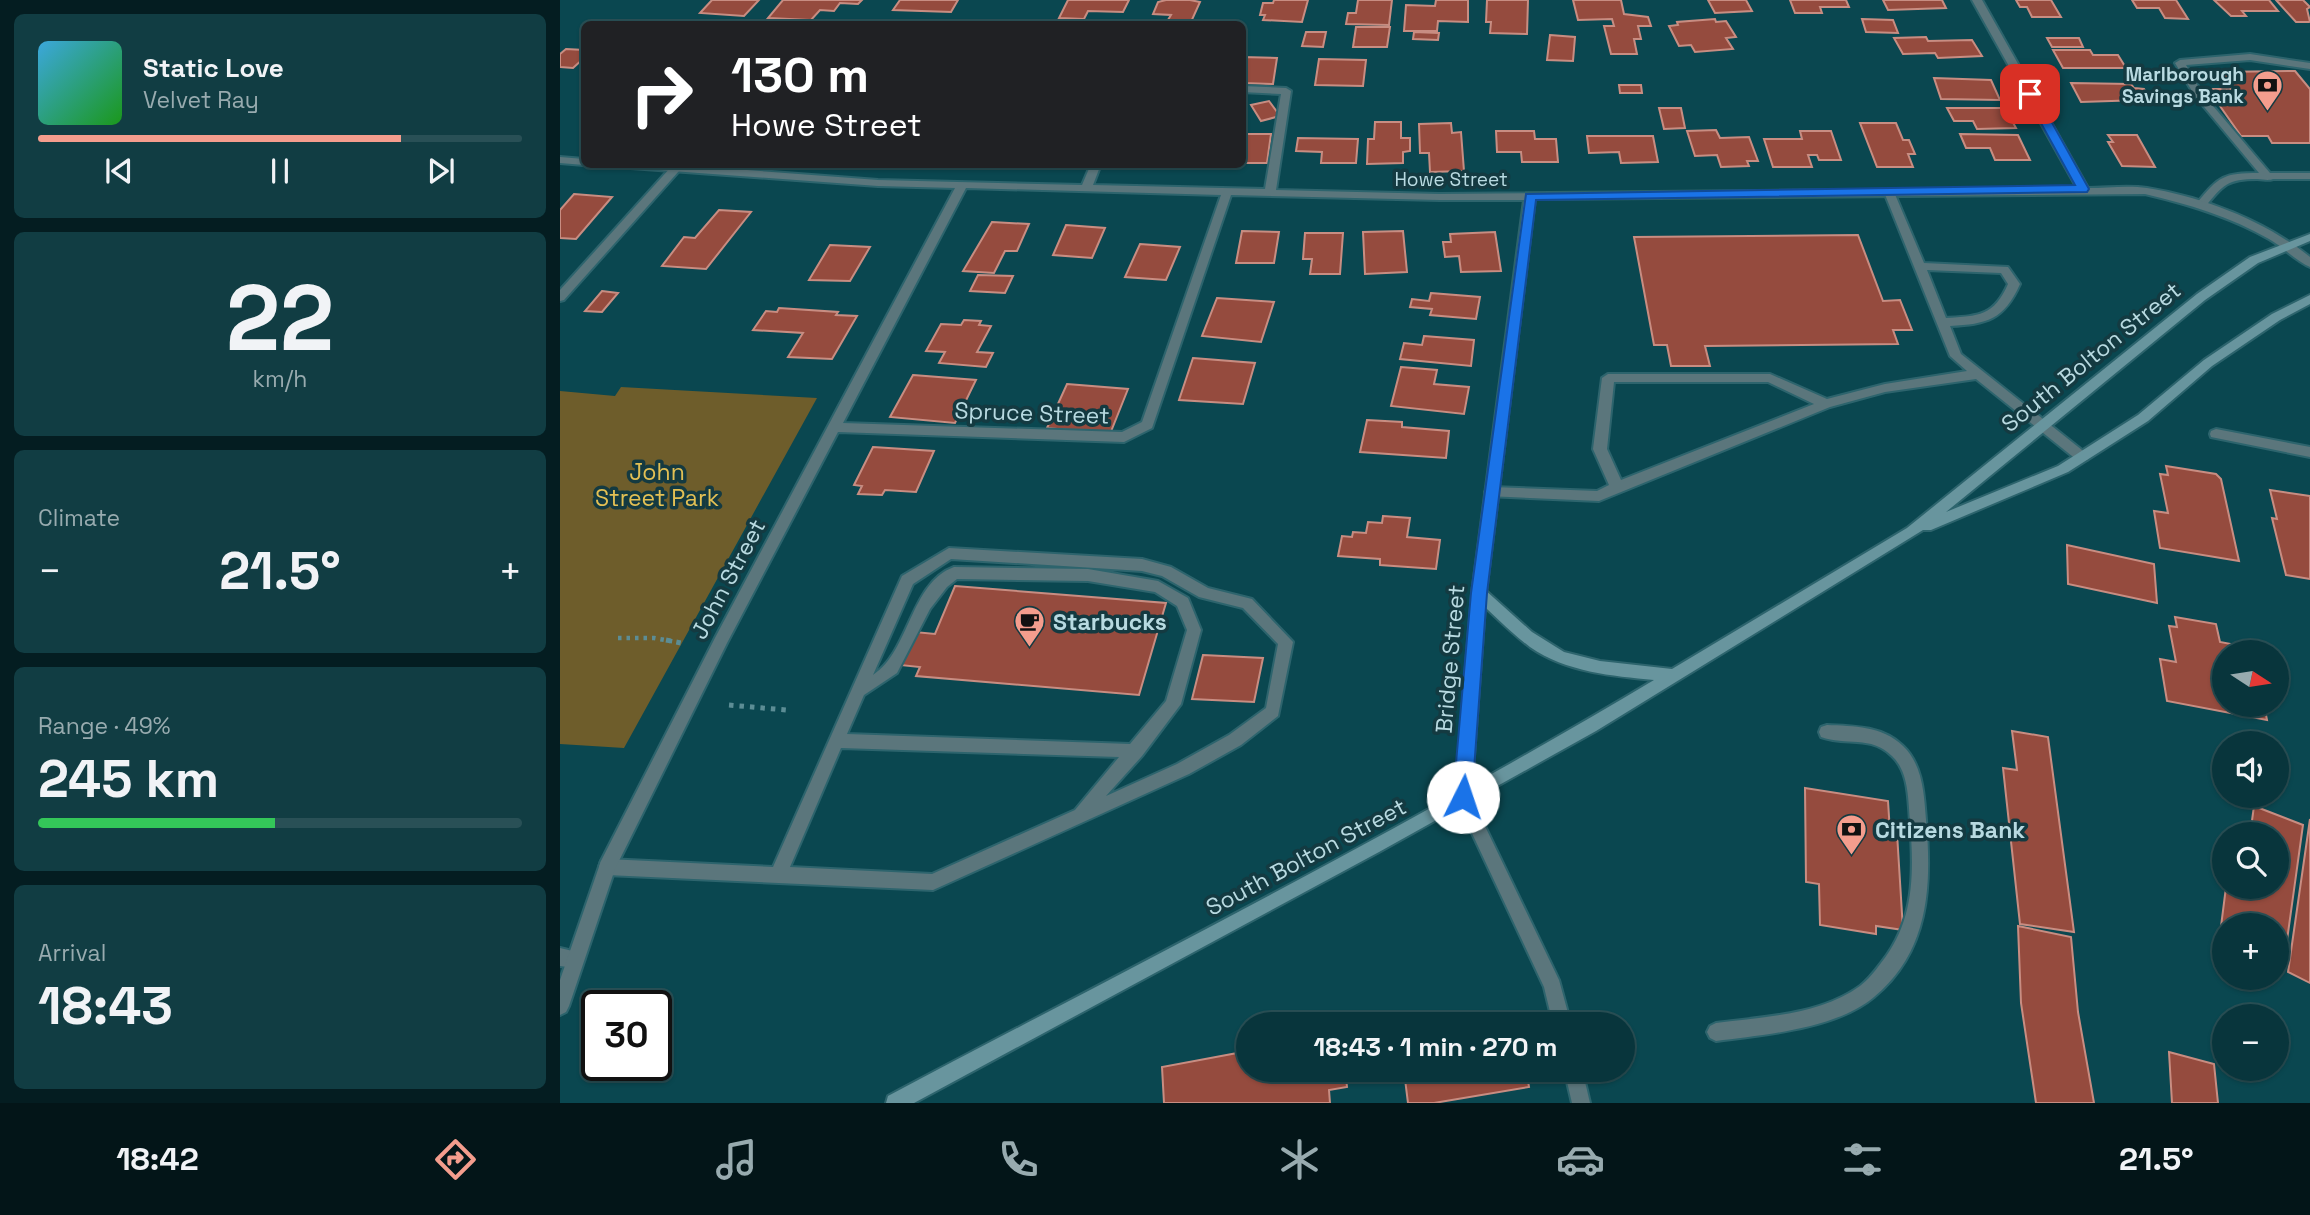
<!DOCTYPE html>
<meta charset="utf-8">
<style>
body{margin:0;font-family:"Space Grotesk",sans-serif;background:#113d43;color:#f1f3f6;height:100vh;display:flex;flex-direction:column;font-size:26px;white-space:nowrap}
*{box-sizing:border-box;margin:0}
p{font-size:23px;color:#98abaf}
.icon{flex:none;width:38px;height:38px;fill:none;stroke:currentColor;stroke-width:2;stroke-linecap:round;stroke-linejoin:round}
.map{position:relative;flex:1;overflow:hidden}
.side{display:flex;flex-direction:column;gap:14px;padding:14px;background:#041d21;width:560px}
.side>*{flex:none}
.top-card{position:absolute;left:21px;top:21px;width:665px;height:147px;border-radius:10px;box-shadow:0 2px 5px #0004,0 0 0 2px #295056;background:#202124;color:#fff;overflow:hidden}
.needle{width:46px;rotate:102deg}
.buttons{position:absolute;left:1652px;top:640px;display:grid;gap:14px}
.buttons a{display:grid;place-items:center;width:77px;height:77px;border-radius:50%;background:#08353c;box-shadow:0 2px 5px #0004,0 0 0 2px #295056;font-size:35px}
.speed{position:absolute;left:21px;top:990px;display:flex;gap:14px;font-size:35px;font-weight:700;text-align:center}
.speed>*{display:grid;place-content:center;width:91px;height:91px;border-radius:50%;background:#08353c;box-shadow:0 2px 5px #0004,0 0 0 2px #295056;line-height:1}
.speed .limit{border:4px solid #111;border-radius:10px;background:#fff;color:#111}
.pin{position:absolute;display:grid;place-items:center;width:60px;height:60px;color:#fff;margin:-30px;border-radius:14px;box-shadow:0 4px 10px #0006}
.me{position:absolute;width:77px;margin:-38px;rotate:4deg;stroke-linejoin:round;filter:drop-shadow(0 0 5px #0008)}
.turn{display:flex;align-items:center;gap:24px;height:147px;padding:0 35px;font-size:32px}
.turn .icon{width:91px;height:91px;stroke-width:2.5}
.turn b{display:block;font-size:49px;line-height:60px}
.big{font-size:52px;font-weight:600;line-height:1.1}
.side .card{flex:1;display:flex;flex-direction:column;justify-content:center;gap:10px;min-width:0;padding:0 24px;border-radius:10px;background:#113d43}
.side .dial{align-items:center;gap:0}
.dial b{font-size:91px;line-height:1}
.song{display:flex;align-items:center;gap:21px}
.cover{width:84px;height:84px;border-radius:10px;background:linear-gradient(135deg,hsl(200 70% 55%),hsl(120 70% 35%))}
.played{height:7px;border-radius:4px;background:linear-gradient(90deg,#f49d8d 75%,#295056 75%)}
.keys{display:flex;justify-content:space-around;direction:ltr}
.heat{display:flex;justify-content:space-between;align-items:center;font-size:38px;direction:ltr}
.charge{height:10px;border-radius:5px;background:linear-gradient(90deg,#34c759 49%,#295056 0)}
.trip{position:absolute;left:676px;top:1012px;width:399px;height:70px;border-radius:35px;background:#08353c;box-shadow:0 2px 5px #0004,0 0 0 2px #295056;font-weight:600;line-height:70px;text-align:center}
.tabs{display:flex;height:112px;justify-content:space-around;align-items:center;background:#031518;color:#98abaf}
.tabs .icon{width:49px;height:49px}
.tabs .active{color:#f49d8d}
.tabs b{font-size:32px;color:#f1f3f6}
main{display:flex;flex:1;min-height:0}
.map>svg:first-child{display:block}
.green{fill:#6e5d2b}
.building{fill:#954b3e;stroke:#c88d82;stroke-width:2}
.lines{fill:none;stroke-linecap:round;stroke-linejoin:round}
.service-casing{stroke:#2d646d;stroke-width:4}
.minor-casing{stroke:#2d646d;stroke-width:4}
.secondary-casing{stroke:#2d646d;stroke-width:4}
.path-far1{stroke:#5c8d95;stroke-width:4.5;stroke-dasharray:3.5 5;stroke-linecap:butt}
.path{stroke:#5c8d95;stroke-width:5;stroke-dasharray:4.5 6;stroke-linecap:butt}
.service{fill:#5b767c;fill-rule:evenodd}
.minor{fill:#5b767c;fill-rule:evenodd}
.secondary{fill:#68959e;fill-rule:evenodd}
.route{fill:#1a73e8;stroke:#114b97;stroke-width:2}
.labels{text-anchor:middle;stroke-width:7;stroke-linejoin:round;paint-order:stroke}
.far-poi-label{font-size:19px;font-weight:bold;fill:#b8dae1;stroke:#143a41;text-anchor:end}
.far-street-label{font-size:19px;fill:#b8dae1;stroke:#143a41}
.street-label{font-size:23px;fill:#b8dae1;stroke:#143a41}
.park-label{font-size:23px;fill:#e3c054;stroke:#143a41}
.poi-label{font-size:23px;font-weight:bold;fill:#b8dae1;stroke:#143a41;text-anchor:start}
</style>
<main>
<section class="side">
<div class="card">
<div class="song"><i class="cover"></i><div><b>Static Love</b><p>Velvet Ray</p></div></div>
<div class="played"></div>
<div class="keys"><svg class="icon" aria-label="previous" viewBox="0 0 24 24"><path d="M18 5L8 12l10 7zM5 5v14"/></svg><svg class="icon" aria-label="pause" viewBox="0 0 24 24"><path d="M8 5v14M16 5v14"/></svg><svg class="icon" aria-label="next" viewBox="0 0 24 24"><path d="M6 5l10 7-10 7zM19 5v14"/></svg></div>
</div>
<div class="card dial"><b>22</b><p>km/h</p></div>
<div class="card"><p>Climate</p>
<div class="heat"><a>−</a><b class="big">21.5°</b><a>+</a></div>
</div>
<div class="card"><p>Range · 49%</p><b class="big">245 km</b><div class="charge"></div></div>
<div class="card"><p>Arrival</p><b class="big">18:43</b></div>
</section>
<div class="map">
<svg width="1750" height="1103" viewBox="0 0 1750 1103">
<rect width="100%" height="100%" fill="#0a4750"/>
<polygon class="green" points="61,387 257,398 64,748 0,744 0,391 55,396"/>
<g class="building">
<polygon points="152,0 199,0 184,16 140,13"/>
<polygon points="223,0 302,0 298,4 280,3 274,11 260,10 251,20 208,18"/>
<polygon points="340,0 398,0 391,12 333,10"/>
<polygon points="508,0 569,0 563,12 528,11 524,19 499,18"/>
<polygon points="606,0 630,0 640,2 631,22 608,20 611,15 593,14 598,2"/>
<polygon points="714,0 748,0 742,22 703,20 705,15 700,15 703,3 713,3"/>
<polygon points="798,0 832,0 829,25 786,24 788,13 796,13"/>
<polygon points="876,0 908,0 908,22 878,21 877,31 844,31 846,5 875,6"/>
<polygon points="927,0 968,0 967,34 930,33 931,22 926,22"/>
<polygon points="1013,0 1061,0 1064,14 1088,17 1091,26 1078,26 1081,39 1074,39 1077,54 1051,54 1044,26 1054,26 1052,19 1018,20"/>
<polygon points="1148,0 1186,0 1192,11 1155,13"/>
<polygon points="1230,0 1286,0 1289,7 1260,7 1262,13 1235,13"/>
<polygon points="1323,0 1382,0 1386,8 1328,10"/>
<polygon points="1456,0 1491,0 1501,17 1472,17 1467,7 1460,7"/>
<polygon points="1572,0 1616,0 1628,19 1605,18 1599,8 1577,8"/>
<polygon points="1654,0 1709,0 1718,11 1682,11 1686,16 1671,16"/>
<polygon points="1716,0 1743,0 1750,7 1747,9 1750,22 1736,22"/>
<polygon points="1155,19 1156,22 1166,21 1176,37 1166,38 1173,49 1135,52 1131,45 1119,46 1109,26 1118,25 1117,22"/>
<polygon points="1302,19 1333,20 1338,33 1306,32"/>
<polygon points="796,27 830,27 827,47 793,47"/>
<polygon points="746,32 766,32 763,47 742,46"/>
<polygon points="854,32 879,33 878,40 853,39"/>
<polygon points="990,35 1015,37 1013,61 987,60"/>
<polygon points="1366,37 1368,41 1412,40 1422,56 1378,58 1375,53 1343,54 1334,38"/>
<polygon points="1487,38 1519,38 1523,47 1492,47"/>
<polygon points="6,49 24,50 24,58 13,68 0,67 0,54"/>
<polygon points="1493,50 1530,50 1533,55 1558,55 1566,68 1503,68"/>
<polygon points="682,57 717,58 713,84 682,83"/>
<polygon points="759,59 806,60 803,86 755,85"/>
<polygon points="1735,71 1750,89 1750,143 1712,143 1708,136 1681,136 1648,89 1672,89 1658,72"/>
<polygon points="1374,78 1431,80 1440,100 1381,99"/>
<polygon points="1511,83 1571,84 1574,88 1584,89 1588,96 1578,95 1581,100 1521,102"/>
<polygon points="1059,85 1081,85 1082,93 1060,93"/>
<polygon points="709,101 720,116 701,121 691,105"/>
<polygon points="1099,108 1121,108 1125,128 1104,129"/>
<polygon points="1387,108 1445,108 1456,128 1417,129 1413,121 1394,121"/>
<polygon points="815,122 841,122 841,138 850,138 850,151 843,152 843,163 807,164 808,139 814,139"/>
<polygon points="891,123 892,133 901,132 904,171 870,172 869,153 860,153 859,124"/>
<polygon points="1300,123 1336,123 1343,140 1349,140 1355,154 1348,154 1353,167 1317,167"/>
<polygon points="1156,130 1160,138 1189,137 1198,161 1187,161 1189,166 1161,167 1157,155 1135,156 1127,131"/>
<polygon points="936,131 974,131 975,139 996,139 998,162 962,162 961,152 937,152"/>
<polygon points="1240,131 1271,131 1281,160 1259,160 1257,155 1248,155 1252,167 1213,167 1204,139 1242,139"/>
<polygon points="682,134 711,134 707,163 682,163"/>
<polygon points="1400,134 1458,135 1470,160 1435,160 1430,148 1406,148"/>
<polygon points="1548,135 1577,135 1595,167 1562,166 1548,142 1553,142"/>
<polygon points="1027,136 1093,136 1098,162 1061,163 1059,152 1029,153"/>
<polygon points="738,138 798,139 796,163 761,163 762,152 736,151"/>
<polygon points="14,194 52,197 16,239 0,238 0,210"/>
<polygon points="159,210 191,212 146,269 102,266 124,237 135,238"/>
<polygon points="432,222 469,224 457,251 445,251 434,273 403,271"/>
<polygon points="506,225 545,228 532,258 493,255"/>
<polygon points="682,231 719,232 714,263 676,263"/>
<polygon points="843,231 847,272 805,274 803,232"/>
<polygon points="935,232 941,271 901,272 899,256 885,257 883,242 891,242 890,234"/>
<polygon points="745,233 783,233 780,274 750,274 752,259 743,259"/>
<polygon points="1298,235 1323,301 1340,300 1352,330 1333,330 1338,344 1145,346 1150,366 1111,366 1107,345 1094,345 1074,237"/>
<polygon points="580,244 620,247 606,280 565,277"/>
<polygon points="270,245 310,247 290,281 249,280"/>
<polygon points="418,275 453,276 445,293 410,291"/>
<polygon points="42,291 58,293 42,312 25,311"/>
<polygon points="871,293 920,297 916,319 870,315 872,309 850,307 852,299 869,301"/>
<polygon points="657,298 714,302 701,342 642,336"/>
<polygon points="219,308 278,312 276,315 297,316 272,359 228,357 243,333 193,330 206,311 217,312"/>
<polygon points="404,320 421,321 419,325 431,326 417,352 433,353 426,367 379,363 385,352 366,351 381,324 401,325"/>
<polygon points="864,336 914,340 911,366 840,359 844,343 862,345"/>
<polygon points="633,358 695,363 683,404 619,400"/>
<polygon points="841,367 877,370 874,384 909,387 904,414 831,406"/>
<polygon points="353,375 416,380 395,423 330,417"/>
<polygon points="507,384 568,389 550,434 487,428"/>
<polygon points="807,420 842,422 842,427 889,431 886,458 800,452"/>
<polygon points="313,447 374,451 356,492 325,490 322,495 298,494 302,486 294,485"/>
<polygon points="1606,466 1656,474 1661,479 1679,561 1600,548 1594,511 1608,513 1600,474 1608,475"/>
<polygon points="1710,490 1750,496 1750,579 1726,575 1712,518 1717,519"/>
<polygon points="823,516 850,518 847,537 880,540 876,569 820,565 820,559 778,556 782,536 792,537 793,532 806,533 808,522 822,523"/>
<polygon points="1507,545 1594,564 1597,603 1508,584"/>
<polygon points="395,586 606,603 579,695 356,676 360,667 340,665 355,632 375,634"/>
<polygon points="1615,617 1656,624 1660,642 1692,648 1693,653 1664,653 1664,705 1704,705 1707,720 1607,701 1600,659 1616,662 1609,626 1617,627"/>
<polygon points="643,655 703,658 694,702 632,699"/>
<polygon points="1452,731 1488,737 1514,932 1460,924 1443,768 1457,770"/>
<polygon points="1245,788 1328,801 1330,832 1337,833 1343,930 1316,926 1316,934 1260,925 1259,884 1246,882"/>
<polygon points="1694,806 1743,825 1723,969 1717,966 1717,926 1664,926 1664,944 1659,942 1666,887 1717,887 1717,835 1690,835"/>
<polygon points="1750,819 1750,983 1728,972"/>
<polygon points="1458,926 1511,937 1518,1012 1534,1103 1476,1103 1461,1003"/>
<polygon points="910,1018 911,1024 872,1024"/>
<polygon points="688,1051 688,1069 785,1069 787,1087 769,1090 770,1103 604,1103 602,1067"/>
<polygon points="1609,1052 1654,1064 1658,1103 1612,1103"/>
<polygon points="872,1069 966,1069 969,1087 874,1103 848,1103 845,1079 873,1074"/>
</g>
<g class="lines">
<defs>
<g id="service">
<path d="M1690 54 1750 63V69L1690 60 1626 65 1642 93 1710 173H1750V179H1713C1707 181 1704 179 1697 179 1667 179 1663 185 1645 207H1637V203C1659 176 1664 173 1699 173L1635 96 1615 63 1620 60Z"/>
<polygon points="115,166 120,169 119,171 4,300 0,301 0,290 111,167"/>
<path d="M1329 189 1334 192 1364 263 1448 267 1460 284C1444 320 1427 324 1390 326L1401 354 1527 454 1529 457 1527 460H1517L1416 379 1325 392 1270 407 1039 501 927 496 925 492 932 487 1037 491 1049 485 1033 449 1042 378 1048 374H1210L1267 399 1325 384 1407 371 1390 356 1324 192ZM1367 270 1441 273 1448 284C1434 316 1419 316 1386 318ZM1054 382H1208L1254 404 1061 480 1047 449Z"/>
<path d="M389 548 582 559 611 567 648 588 692 599 733 642 718 716 681 745 629 774 373 890 47 875 41 873 39 867 41 861 47 859 213 867 342 576ZM391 559 582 571 602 576 639 597 683 608 718 644 706 708 669 735 617 764 546 796 582 756 621 704 641 630 628 598 598 581 528 569 394 567C350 583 350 651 313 675L353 584ZM397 579 528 581 595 592 617 606 627 630 606 701 570 744 287 734 304 695 337 673 370 609 387 587ZM281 748 559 757 515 810 372 874 230 867Z"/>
<path d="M1267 725C1293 726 1323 726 1343 746 1363 765 1364 795 1366 820 1372 886 1369 952 1314 997 1276 1029 1203 1035 1156 1041L1150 1038 1147 1032 1150 1026 1156 1023C1203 1017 1260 1015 1300 986 1308 980 1315 971 1321 963 1355 921 1354 872 1350 821 1348 799 1349 772 1332 756 1311 735 1286 746 1261 737L1259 732 1261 727Z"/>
<polygon points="0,948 21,953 24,959 21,965 15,968 0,966"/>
</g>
<g id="minor">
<path d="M1412 0H1422L1528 188C1547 188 1568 185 1587 188 1644 197 1705 221 1750 257V267C1736 261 1723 247 1709 239 1671 217 1628 204 1585 194L975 199 926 593 911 797 999 980 1011 1024H993L984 987 895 797 912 593 964 200H879L671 195 592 428 564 442 278 432 167 643 55 869 9 1006 6 1012 0 1015V980L41 861 156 636 395 188 318 186 57 167 52 164H107L318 180 522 185 531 164H541L533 185 705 189 721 94 682 92V86L726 88 731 91 716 190 879 194 1517 188ZM406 188 661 195 582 422 562 432 283 423Z"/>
<polygon points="0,157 24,159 24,164 27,164 24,165 0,163"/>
<polygon points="1656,429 1750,447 1750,457 1651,437 1650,434 1651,431"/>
<polygon points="1004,1069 1022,1069 1030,1103 1012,1103"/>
</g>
<path id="secondary" d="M1750 234V241L1698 263 1645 300 1386 512 1498 466 1578 415 1644 360 1712 314 1750 295V304L1720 320 1652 366 1588 421 1508 472 1371 530H1363L1036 731 819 852 354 1103H326L328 1096C585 960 845 829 1094 680 1052 676 1006 672 970 647 950 632 933 614 914 597L912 593 914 589H924L972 632 1004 652 1040 661 1112 669 1347 528 1637 294 1690 257Z"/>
</defs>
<use href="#service" class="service-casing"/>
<use href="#minor" class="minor-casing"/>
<use href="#secondary" class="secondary-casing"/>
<polyline class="path-far1" points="58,638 94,638 116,642"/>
<g class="path">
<polyline points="106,640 126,644"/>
<polyline points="169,705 226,710"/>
</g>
<use href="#service" class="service"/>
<use href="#minor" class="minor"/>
<use href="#secondary" class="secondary"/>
</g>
<polygon class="route" points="1470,91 1476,94 1529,189 1527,192 976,200 927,593 912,797 909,803 903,806 896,803 893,797 911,593 966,194 1515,185 1465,94"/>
<defs>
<symbol id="bank-pin" viewBox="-11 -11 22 30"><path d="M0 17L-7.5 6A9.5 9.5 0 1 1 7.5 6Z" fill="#f49d8d" stroke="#143a41"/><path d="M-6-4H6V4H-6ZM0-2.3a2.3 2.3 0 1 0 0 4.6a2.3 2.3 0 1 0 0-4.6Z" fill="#111"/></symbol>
<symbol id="cafe-pin" viewBox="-11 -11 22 30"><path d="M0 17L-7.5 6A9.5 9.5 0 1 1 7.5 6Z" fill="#f49d8d" stroke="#143a41"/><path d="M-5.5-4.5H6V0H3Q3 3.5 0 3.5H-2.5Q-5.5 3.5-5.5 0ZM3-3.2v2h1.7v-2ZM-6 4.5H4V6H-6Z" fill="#111"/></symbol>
</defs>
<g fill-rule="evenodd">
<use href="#bank-pin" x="1690" y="68" width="35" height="47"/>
<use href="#cafe-pin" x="452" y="604" width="35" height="47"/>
<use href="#bank-pin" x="1274" y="812" width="35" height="47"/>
</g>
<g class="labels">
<g class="far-poi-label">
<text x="1684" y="81">Marlborough<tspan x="1684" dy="22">Savings Bank</tspan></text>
</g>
<g class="far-street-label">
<text x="891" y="186">Howe Street</text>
</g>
<g class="street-label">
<text transform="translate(1531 357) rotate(-39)" y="8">South Bolton Street</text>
<text transform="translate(472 413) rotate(2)" y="8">Spruce Street</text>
<text transform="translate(168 579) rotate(-62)" y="8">John Street</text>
<text transform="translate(890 659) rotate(-85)" y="8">Bridge Street</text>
<text transform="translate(746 857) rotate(-28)" y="8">South Bolton Street</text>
</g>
<g class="park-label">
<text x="97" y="480">John<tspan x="97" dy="26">Street Park</tspan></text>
</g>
<g class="poi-label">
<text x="493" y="630">Starbucks</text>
<text x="1315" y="838">Citizens Bank</text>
</g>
</g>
</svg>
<div class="buttons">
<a><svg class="needle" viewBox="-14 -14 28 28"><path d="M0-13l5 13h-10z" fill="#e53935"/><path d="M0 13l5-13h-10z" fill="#98abaf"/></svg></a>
<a><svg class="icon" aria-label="sound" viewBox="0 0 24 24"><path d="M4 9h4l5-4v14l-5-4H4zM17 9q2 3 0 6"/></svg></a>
<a><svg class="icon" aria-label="search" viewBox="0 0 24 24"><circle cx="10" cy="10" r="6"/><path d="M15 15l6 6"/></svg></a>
<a>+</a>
<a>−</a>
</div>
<div class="speed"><div class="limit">30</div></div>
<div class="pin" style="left:1470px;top:94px;background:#d93025"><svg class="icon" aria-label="arrive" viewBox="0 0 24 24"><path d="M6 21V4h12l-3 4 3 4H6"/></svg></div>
<svg class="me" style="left:903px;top:797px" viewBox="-20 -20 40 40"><circle r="19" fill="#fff"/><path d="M0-13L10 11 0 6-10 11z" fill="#1a73e8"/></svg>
<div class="trip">18:43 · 1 min · 270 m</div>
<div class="top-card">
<div class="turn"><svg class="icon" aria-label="right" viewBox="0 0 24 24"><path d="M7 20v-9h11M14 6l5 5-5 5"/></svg><div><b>130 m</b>Howe Street</div></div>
</div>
</div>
</main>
<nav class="tabs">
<b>18:42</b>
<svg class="icon active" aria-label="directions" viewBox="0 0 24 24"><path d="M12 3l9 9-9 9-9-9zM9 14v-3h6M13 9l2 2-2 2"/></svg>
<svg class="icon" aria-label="music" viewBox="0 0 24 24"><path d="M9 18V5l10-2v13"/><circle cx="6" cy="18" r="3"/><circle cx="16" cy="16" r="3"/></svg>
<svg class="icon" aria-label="phone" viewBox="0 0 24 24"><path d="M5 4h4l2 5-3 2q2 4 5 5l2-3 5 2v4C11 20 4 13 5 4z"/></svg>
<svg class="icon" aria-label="climate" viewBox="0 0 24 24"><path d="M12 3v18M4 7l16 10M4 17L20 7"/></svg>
<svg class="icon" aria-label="car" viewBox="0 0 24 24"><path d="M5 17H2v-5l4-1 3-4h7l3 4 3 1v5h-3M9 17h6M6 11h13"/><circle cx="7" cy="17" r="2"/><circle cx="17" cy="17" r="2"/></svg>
<svg class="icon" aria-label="filters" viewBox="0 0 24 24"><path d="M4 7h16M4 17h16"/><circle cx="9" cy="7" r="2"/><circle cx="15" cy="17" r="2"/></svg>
<b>21.5°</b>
</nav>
